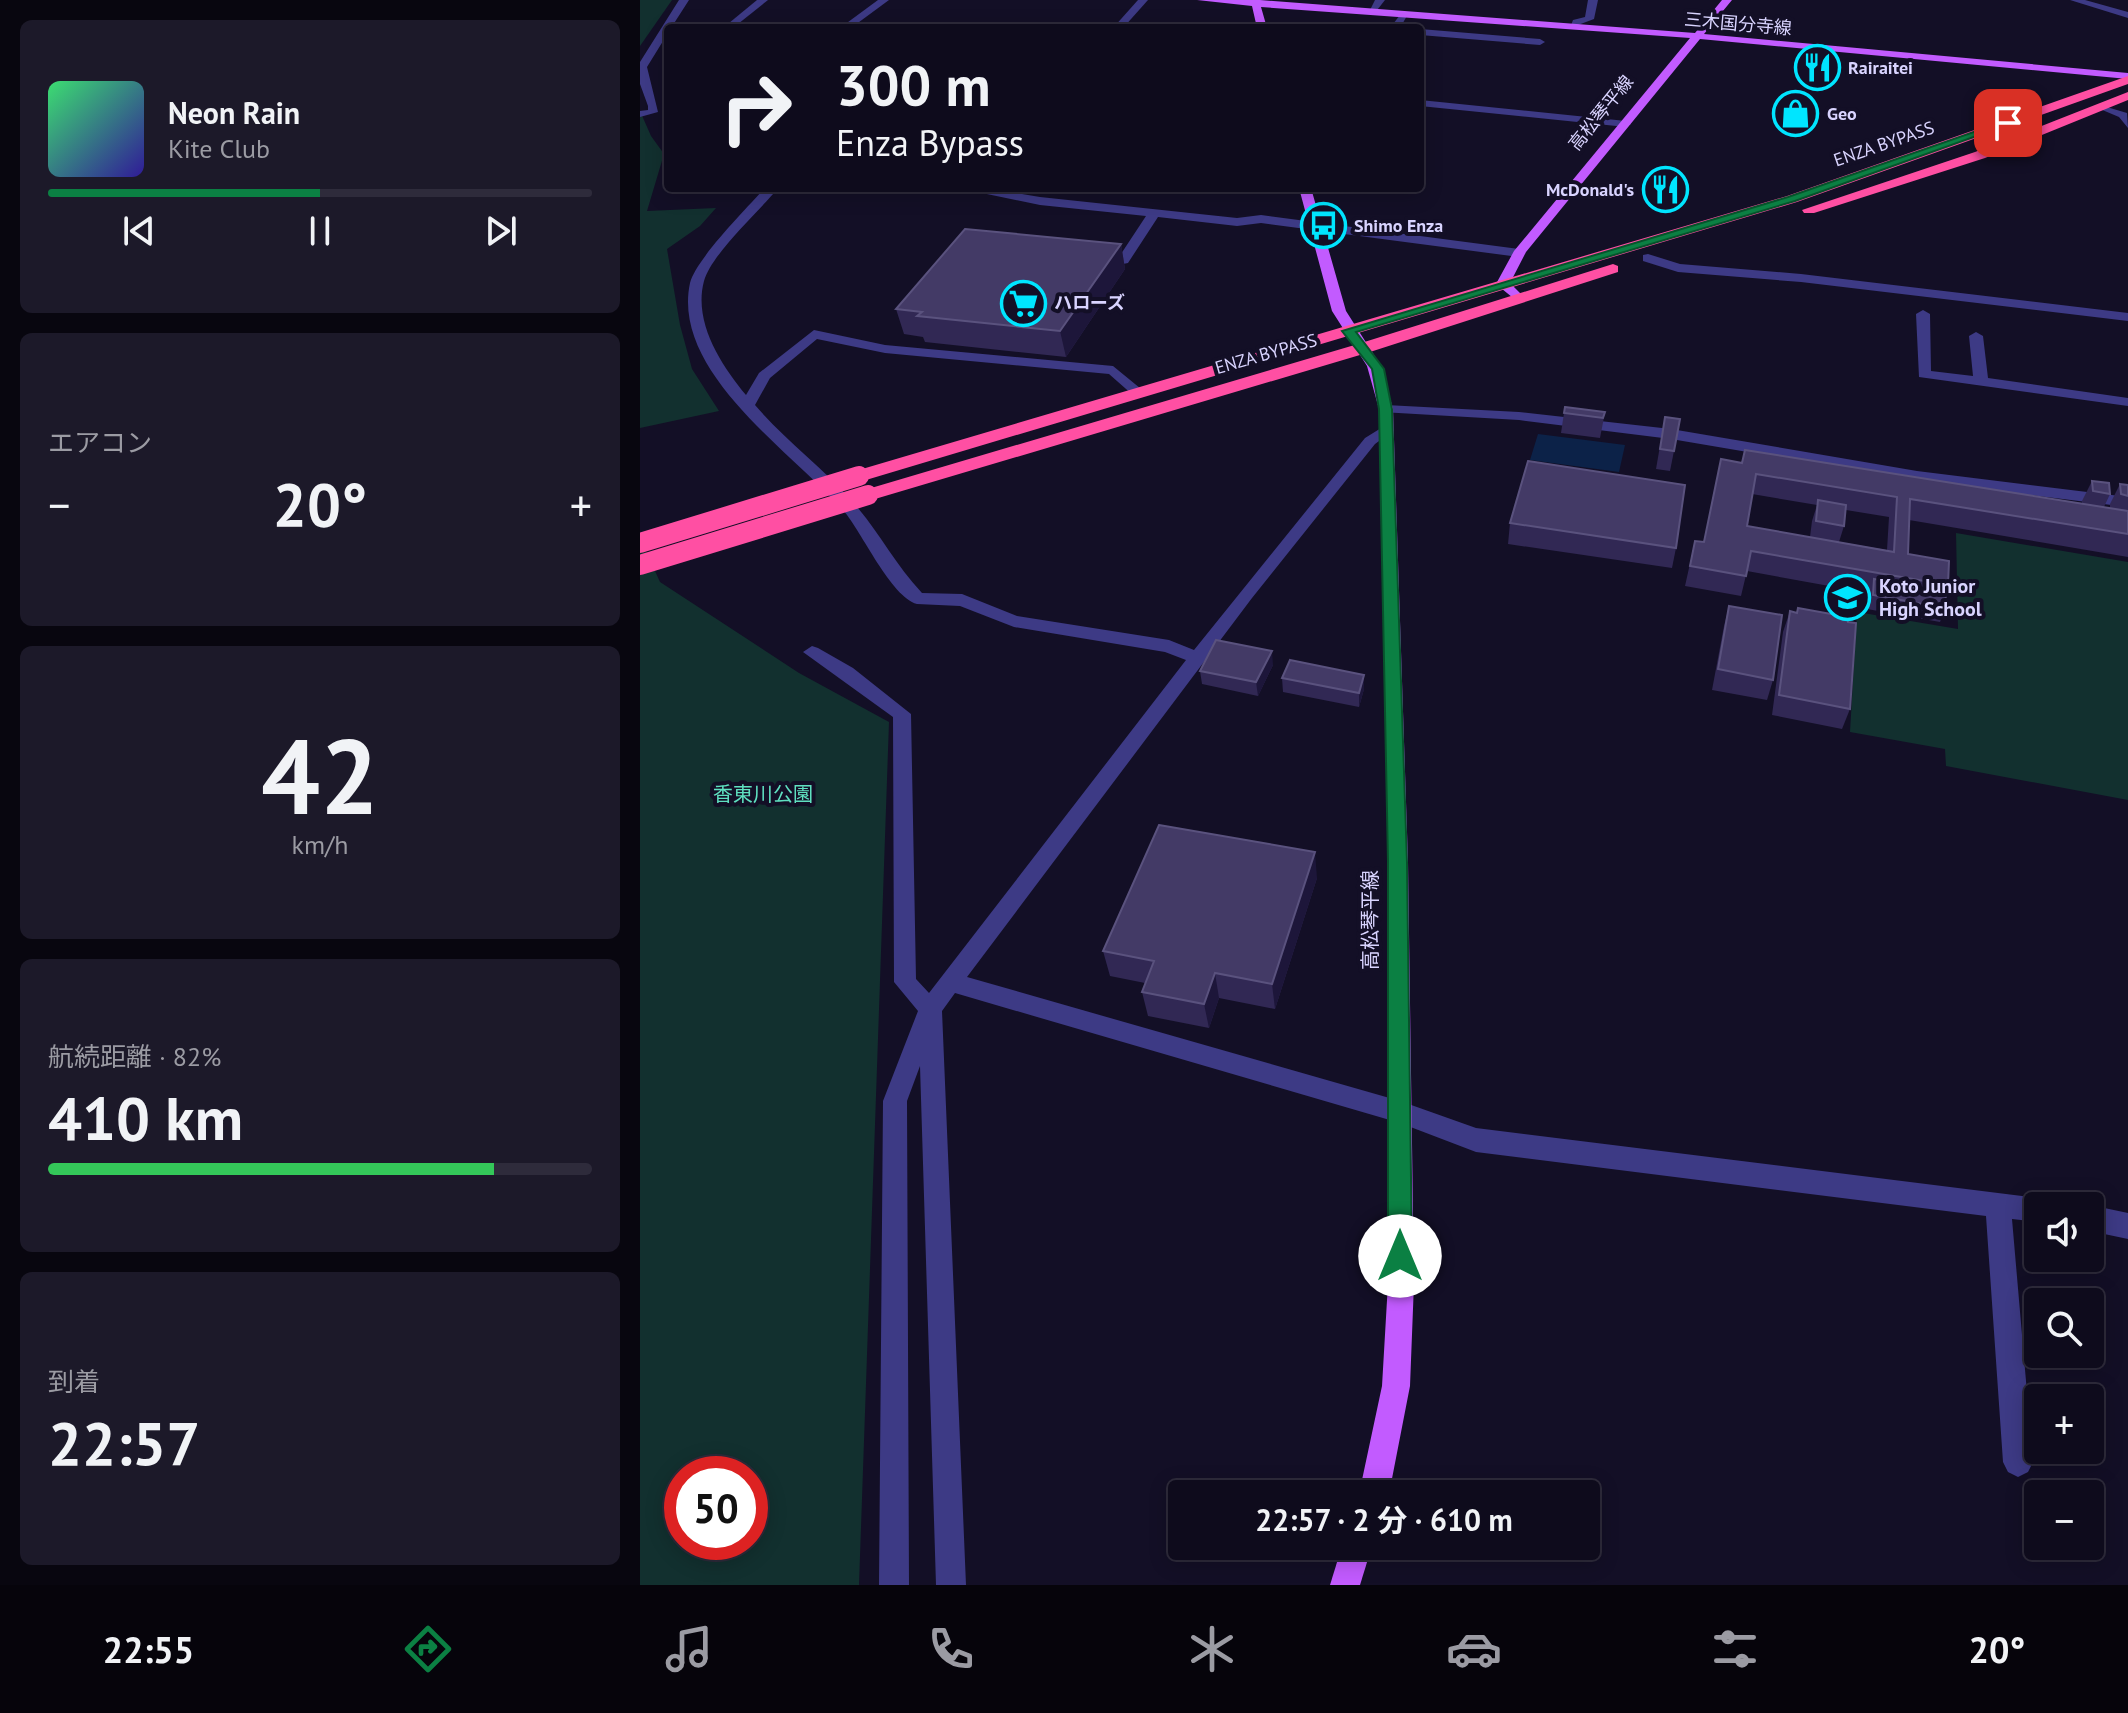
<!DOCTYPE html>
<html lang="ja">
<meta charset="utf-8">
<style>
body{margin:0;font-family:"PT Sans","Noto Sans JP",sans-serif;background:#1c1929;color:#f1f3f6;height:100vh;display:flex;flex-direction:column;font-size:30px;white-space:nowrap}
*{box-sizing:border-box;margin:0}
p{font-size:26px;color:#9b9ba3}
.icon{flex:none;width:44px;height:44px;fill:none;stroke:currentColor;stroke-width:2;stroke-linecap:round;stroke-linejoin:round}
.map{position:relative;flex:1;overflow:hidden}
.side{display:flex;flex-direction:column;gap:20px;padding:20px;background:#08060f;width:640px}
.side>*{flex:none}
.hud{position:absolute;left:24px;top:24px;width:760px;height:168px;border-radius:8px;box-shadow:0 4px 20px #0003,0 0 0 2px #2e2b3b;background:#0e0b1c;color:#f1f3f6;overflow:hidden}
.tools{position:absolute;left:1384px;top:1192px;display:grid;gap:16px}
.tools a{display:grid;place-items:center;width:80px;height:80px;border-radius:8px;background:#0e0b1c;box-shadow:0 4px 20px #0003,0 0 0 2px #2e2b3b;font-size:40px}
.speed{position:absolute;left:24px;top:1456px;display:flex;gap:16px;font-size:40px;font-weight:700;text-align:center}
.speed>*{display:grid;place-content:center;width:104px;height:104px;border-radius:50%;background:#0e0b1c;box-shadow:0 4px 20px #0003,0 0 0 2px #2e2b3b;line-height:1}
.speed .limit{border:12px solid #d22;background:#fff;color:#111}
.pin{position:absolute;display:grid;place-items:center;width:68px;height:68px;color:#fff;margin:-34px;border-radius:16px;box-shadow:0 4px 12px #0006}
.me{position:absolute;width:88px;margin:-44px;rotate:0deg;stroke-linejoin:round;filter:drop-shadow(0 0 6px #0008)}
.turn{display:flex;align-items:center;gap:28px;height:168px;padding:0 40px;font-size:36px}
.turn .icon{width:104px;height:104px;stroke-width:2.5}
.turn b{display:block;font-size:56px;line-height:68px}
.big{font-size:60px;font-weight:700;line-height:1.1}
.side .tile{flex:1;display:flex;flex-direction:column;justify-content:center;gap:12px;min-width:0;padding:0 28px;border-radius:12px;background:#1c1929}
.side .dial{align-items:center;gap:0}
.dial b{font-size:104px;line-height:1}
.song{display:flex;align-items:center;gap:24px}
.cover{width:96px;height:96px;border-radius:12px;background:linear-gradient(135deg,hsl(140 70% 55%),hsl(250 70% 35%))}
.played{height:8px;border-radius:4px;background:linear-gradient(90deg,#0b8043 50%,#2e2b3b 50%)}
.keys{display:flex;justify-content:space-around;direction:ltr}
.heat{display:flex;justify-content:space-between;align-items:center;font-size:44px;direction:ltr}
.charge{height:12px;border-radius:6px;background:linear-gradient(90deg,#34c759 82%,#2e2b3b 0)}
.trip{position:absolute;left:528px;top:1480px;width:432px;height:80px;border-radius:8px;background:#0e0b1c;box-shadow:0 4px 20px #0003,0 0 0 2px #2e2b3b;font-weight:700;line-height:80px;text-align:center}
.tabs{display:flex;height:128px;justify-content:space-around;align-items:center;background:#06040b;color:#9b9ba3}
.tabs .icon{width:56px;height:56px}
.tabs .selected{color:#0b8043}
.tabs b{font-size:36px;color:#f1f3f6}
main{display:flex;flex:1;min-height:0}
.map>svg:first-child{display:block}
.green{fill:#12302f;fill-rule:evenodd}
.water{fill:#0c2248}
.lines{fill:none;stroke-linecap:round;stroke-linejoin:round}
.minor{fill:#3d3a85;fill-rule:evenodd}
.major{fill:#c25bff;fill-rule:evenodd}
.highway{fill:#ff4fa3;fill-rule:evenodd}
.highway-bridge{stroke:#ff4fa3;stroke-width:20}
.wall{fill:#312854;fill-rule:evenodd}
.shaded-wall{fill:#1d163a}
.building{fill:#433a66;stroke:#5a527e;stroke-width:2;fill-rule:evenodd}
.route{fill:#0b8043;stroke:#07532c;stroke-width:2}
.labels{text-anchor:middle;stroke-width:8;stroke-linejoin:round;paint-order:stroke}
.far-street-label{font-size:18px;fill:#d9d4ff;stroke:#130f26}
.far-poi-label{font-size:18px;font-weight:bold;fill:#d9d4ff;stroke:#130f26;text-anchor:start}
.poi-label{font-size:20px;font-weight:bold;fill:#d9d4ff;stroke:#130f26;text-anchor:start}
.park-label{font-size:20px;fill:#5fe0c0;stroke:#130f26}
.street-label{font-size:20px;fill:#d9d4ff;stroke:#130f26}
</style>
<main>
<section class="side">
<div class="tile">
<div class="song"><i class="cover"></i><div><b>Neon Rain</b><p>Kite Club</p></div></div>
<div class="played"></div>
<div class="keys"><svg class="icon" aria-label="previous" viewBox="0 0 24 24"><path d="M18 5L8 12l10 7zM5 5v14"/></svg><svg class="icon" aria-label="pause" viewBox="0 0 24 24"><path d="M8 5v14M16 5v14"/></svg><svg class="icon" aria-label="next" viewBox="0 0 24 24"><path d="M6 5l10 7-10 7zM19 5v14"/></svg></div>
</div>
<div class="tile"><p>エアコン</p>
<div class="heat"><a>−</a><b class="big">20°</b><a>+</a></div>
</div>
<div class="tile dial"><b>42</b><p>km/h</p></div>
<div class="tile"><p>航続距離 · 82%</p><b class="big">410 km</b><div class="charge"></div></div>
<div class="tile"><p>到着</p><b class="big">22:57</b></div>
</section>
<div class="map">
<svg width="1488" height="1585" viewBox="0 0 1488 1585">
<rect width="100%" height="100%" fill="#130f26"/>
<g class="green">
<polygon points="0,0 32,0 0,46"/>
<polygon points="0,111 11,136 24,154 7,211 76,208 60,226 27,249 40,325 52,369 79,411 0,428"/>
<polygon points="1316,533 1488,562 1488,800 1306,766 1305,749 1210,732 1217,612 1318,629"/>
<path d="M0 538 20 582 159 673 249 722 219 1585H0ZM42 1474H110V1542H42Z"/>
</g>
<polygon class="water" points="898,434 985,445 979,472 890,460"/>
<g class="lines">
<g class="minor">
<polygon points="39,0 49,0 31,28 28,28 28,33 7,67 18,112 0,117 0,111 8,110 8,106 0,84 0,62"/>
<polygon points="117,0 128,0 93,28 83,28"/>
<polygon points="238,0 249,0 211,28 200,28"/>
<polygon points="498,0 508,0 483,28 473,28"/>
<polygon points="735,0 745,0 734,14 728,14"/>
<polygon points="948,0 958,0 954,19 930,28 933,20 945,17"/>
<polygon points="1430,0 1445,0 1488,12 1488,18"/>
<polygon points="763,11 768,14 760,28 750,28"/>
<polygon points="780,29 900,39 905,42 900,45 780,35"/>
<polygon points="780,100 986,121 991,124 986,127 780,106"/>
<polygon points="1460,105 1487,113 1488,128 1479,117 1460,109"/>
<path d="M125 188H138C119 212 72 253 64 281 53 322 81 365 106 395L119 373 174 330 245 345 473 366 506 393 499 397 494 396 469 374 245 353 177 339 130 378 115 405C144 439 181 466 211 500 239 531 253 562 282 593L322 594 377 616 529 640 554 650 725 438 746 425 754 430 735 444 612 598 327 977 760 1101 836 1128 1398 1198 1407 1201 1409 1206H1398V1222L1372 1219 1393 1462 1388 1472 1378 1477 1368 1472 1363 1462 1346 1216 836 1152 760 1123 315 993 302 1011 326 1585H296L280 1066 267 1101 269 1585H239L243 1101 278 1011 254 982 253 717 163 652 172 646 178 648 213 668 271 714 276 979 289 993 546 660 525 652 374 627 320 606 277 604C251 597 222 532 203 510 152 452 31 372 50 283 56 259 107 208 125 188Z"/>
<polygon points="318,188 345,188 400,197 597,218 621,215 879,249 885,253 879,257 621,223 597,226 518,217 488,263 483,264 477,260 506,216 400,205"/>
<polygon points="1008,254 1040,264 1161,274 1488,313 1488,321 1161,282 1038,272 1003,261 1003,255"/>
<polygon points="1283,310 1290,314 1291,371 1333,376 1329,336 1336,332 1343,336 1348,378 1488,398 1488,406 1279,377 1276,314"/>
<polygon points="746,405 879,412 1031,429 1277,471 1488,497 1488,507 1277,481 1031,439 879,420 741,412 741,406"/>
<polygon points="1450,1205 1488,1213 1488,1239 1450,1231"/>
</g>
<g class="major">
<polygon points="557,0 620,0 1055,33 1082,0 1092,0 1064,34 1488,73 1488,79 1060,39 886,252 870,283 885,298 878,302 856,284 874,251 1050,38 621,7 627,28 617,28 612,6"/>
<polygon points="659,188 671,188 706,311 741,366 753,409 768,862 774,1283 770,1386 749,1494 719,1494 742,1386 748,1283 748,862 739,409 727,366 692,311"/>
<polygon points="702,1546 732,1546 720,1585 690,1585"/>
</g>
<g class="highway">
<polygon points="1488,76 1488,84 1157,202 226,480 212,480 210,476 212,472 1147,196"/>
<polygon points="1488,92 1488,100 1345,158 1174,213 1164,213 1162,210 1335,152"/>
<polygon points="973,264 978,266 978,272 730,352 235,499 221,499 218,495 221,491 718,344"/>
</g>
<g class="highway-bridge">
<polyline points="0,543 219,476"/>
<polyline points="0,565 228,495"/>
</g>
</g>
<g class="wall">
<polygon points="481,244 485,269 426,357 285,342 283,337 264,334 256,309"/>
<polygon points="965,412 960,438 921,433 924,413"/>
<polygon points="1025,417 1034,451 1030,471 1016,469"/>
<path d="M1102 463 1442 503V501L1452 481 1470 494 1464 507 1470 508V504L1480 484 1488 485V557L1269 520 1268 554 1308 585 1306 592 1305 608 1300 622 1227 609 1228 593 1107 571 1101 596 1045 586 1055 541 1063 542ZM1112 494 1177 505 1172 521 1170 537 1107 526ZM1206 510 1249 517 1247 550 1199 542 1204 526Z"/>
<polygon points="870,523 1036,548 1032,568 868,544"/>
<polygon points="1089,606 1133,680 1127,700 1072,690 1084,626"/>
<polygon points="1158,608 1210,709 1202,729 1132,715 1143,632 1150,611 1156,613"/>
<polygon points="633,665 618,696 562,684 560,671"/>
<polygon points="642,678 724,689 719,707 643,692"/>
<polygon points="677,878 635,1009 579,998 569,1028 508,1016 502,992 505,983 470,976 463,951"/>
</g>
<g class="shaded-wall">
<polygon points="481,244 485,269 426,357 420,331"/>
<polygon points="632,651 633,665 618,696 616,682"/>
<polygon points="724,675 724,689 719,707 719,693"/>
<polygon points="675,852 677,878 635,1009 632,984"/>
<polygon points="575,973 579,998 569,1028 564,1004"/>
</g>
<g class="building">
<polygon points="325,229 481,244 420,331 277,316 282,312 256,309"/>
<polygon points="925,407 965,412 963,418 924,413"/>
<polygon points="1025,417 1040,419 1034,451 1020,449"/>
<path d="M1105 450 1488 511V534L1270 499 1268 554 1309 561 1308 585 1111 551 1106 576 1050 566 1055 541 1064 542 1081 459 1102 463ZM1116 474 1257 497 1254 552 1107 526Z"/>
<polygon points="888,461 1045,485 1036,548 870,523"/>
<polygon points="1452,481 1469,483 1470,494 1453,491"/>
<polygon points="1480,484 1488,485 1488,496 1481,494"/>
<polygon points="1178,500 1206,505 1204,526 1176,521"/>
<polygon points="1234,579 1306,592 1305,608 1233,595"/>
<polygon points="1089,606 1142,615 1133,680 1078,669"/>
<polygon points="1158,608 1208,617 1208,622 1216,623 1210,709 1139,695 1150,611 1157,613"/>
<polygon points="576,640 632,651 616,682 560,671"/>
<polygon points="650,660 724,675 719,693 642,678"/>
<polygon points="519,825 675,852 632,984 575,973 564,1004 502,992 514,961 463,951"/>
</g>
<polygon class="route" points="1365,121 1373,123 1155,201 716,332 744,369 752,409 767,862 772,1256 769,1265 760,1268 752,1265 748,1256 748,862 739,409 732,369 702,331 1148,197"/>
<defs>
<symbol id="restaurant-ring" viewBox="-11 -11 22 22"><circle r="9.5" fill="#130f26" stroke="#00e5ff" stroke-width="1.5"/><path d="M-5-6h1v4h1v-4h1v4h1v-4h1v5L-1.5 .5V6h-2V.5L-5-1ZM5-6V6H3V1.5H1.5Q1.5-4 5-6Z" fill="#00e5ff"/></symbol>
<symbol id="shop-ring" viewBox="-11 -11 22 22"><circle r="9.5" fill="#130f26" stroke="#00e5ff" stroke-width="1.5"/><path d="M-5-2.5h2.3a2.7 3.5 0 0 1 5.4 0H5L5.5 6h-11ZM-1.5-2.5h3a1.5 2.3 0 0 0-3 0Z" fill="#00e5ff"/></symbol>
<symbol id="bus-ring" viewBox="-11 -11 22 22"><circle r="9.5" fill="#130f26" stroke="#00e5ff" stroke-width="1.5"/><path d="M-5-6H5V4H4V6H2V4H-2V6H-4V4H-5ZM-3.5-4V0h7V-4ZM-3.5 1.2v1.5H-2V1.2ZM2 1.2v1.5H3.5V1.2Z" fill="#00e5ff"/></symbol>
<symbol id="supermarket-ring" viewBox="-11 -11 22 22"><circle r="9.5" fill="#130f26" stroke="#00e5ff" stroke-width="1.5"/><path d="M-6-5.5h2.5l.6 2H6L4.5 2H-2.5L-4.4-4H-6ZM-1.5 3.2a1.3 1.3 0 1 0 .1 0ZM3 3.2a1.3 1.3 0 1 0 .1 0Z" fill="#00e5ff"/></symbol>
<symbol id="school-ring" viewBox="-11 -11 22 22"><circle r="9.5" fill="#130f26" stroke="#00e5ff" stroke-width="1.5"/><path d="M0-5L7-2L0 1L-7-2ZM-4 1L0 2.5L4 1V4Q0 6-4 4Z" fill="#00e5ff"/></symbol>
</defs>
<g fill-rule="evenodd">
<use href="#restaurant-ring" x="1152" y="42" width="51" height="51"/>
<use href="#shop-ring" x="1130" y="88" width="51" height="51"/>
<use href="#restaurant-ring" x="1000" y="164" width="51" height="51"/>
<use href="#bus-ring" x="658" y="200" width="51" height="51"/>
<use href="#supermarket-ring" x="358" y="278" width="51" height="51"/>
<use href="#school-ring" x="1182" y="572" width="51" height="51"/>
</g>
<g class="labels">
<g class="far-street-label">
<text transform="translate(1098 24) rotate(5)" y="6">三木国分寺線</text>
<text transform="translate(961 113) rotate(-51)" y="6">高松琴平線</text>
<text transform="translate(1244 144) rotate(-19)" y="6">ENZA BYPASS</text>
<text transform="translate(626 354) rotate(-16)" y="6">ENZA BYPASS</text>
</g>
<g class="far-poi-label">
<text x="1208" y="74">Rairaitei</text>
<text x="1187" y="120">Geo</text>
<text x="994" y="196" text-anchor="end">McDonald's</text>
<text x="714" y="232">Shimo Enza</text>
<text x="414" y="309">ハローズ</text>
</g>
<g class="poi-label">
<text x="1239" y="593">Koto Junior<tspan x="1239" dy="23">High School</tspan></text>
</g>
<g class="park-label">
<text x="123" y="801">香東川公園</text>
</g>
<g class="street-label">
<text transform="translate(730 920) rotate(-90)" y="7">高松琴平線</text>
</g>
</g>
</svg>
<div class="tools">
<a><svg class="icon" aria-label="sound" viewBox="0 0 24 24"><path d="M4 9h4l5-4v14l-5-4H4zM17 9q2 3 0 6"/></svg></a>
<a><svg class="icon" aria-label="search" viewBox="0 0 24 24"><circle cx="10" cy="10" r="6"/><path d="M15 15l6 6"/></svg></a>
<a>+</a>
<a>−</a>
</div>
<div class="speed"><div class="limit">50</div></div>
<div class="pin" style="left:1368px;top:123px;background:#d93025"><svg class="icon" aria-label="arrive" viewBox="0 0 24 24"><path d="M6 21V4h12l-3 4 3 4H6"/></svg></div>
<svg class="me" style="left:760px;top:1256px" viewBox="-20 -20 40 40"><circle r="19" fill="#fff"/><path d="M0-13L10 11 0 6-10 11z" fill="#0b8043"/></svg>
<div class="trip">22:57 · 2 分 · 610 m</div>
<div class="hud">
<div class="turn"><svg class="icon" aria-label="right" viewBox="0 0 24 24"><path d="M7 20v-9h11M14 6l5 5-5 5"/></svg><div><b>300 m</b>Enza Bypass</div></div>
</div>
</div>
</main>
<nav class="tabs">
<b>22:55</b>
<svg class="icon selected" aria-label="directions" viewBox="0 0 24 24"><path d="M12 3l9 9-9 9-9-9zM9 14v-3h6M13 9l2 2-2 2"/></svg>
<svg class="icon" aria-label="music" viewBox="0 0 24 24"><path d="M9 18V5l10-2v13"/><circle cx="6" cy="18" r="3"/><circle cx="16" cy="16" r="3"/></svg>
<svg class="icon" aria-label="phone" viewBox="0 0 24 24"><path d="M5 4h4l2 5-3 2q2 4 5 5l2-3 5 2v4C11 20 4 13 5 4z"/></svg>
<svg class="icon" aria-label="climate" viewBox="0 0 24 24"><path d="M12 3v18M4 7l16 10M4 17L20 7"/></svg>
<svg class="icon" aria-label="car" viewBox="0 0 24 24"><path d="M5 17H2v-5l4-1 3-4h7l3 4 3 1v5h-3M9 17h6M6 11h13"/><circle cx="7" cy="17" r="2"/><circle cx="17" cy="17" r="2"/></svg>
<svg class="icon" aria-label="filters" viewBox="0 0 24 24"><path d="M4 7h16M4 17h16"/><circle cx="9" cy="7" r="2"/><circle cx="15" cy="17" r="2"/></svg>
<b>20°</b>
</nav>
